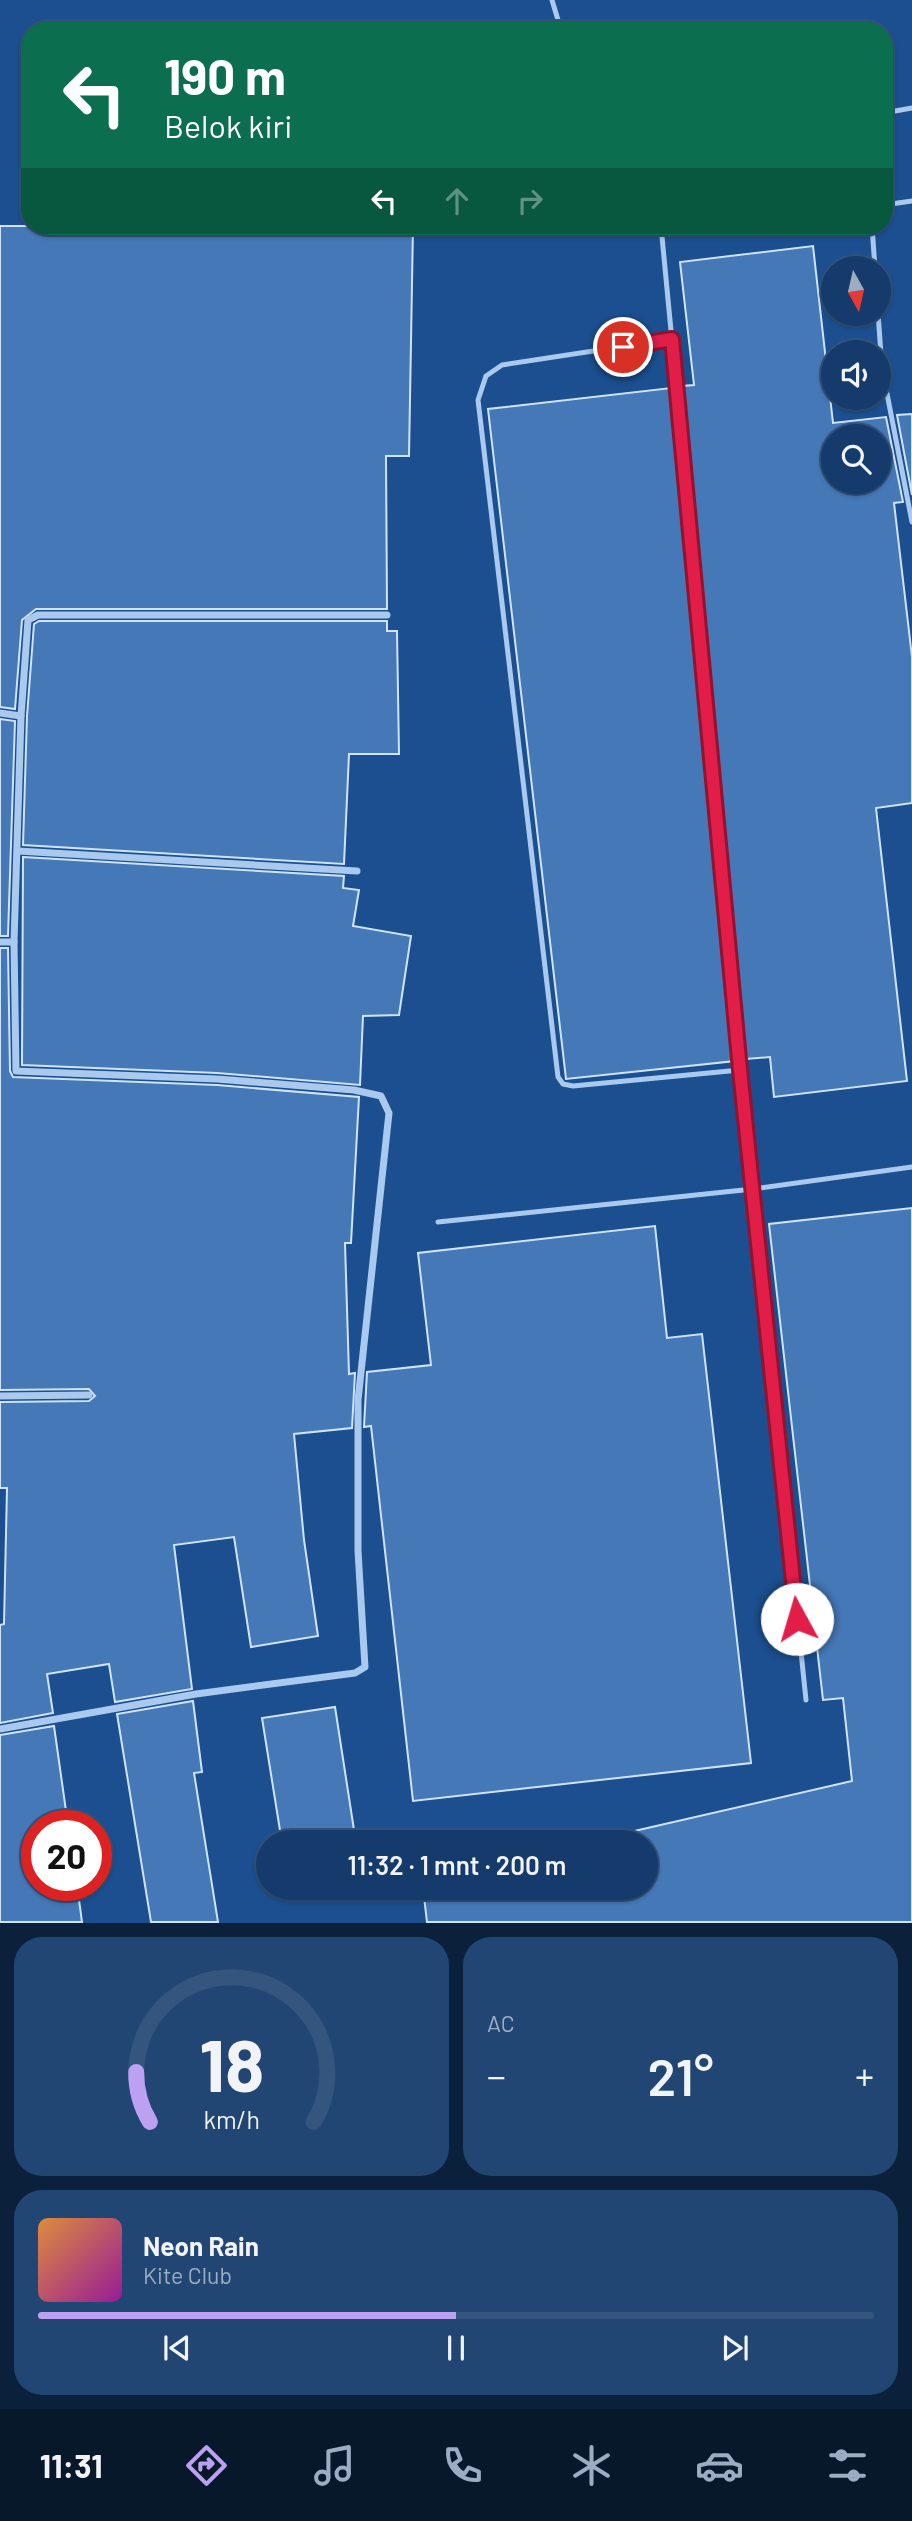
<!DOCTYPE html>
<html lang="id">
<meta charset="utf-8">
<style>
body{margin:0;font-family:Barlow,sans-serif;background:#214673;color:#f1f3f6;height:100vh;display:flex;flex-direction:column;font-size:26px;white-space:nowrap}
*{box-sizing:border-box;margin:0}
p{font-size:23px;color:#9dadc1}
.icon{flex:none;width:38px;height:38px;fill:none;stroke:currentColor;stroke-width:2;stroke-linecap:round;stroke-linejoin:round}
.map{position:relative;height:1923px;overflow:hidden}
.details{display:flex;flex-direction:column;gap:14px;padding:14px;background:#0b203b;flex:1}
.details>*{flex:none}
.guide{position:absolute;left:21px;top:21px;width:872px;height:214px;border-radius:28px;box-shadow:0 2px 5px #0004,0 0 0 2px #33557e;background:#0b6e4f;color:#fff;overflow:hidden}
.needle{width:46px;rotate:172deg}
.tools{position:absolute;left:821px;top:256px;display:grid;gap:14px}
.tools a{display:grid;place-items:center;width:70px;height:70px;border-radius:50%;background:#143b6b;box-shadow:0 2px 5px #0004,0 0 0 2px #33557e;font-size:35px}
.speed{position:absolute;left:21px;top:1810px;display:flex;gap:14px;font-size:35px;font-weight:700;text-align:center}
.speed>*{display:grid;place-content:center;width:91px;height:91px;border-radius:50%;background:#143b6b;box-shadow:0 2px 5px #0004,0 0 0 2px #33557e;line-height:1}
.speed .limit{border:10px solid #d22;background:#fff;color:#111}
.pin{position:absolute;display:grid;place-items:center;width:60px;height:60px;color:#fff;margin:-30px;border:4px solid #fff;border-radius:50%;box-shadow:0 2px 7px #0007}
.me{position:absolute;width:77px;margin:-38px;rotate:354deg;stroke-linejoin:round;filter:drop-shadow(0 0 5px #0008)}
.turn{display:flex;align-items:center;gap:24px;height:147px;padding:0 28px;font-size:32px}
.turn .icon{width:91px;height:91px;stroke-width:2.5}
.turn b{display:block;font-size:49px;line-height:60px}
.lanes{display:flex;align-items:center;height:66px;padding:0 28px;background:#0003;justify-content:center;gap:35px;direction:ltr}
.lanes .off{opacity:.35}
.big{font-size:52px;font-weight:600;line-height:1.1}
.details .widget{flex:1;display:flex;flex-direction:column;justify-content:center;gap:10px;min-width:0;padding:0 24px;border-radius:28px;background:#214673}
.details .dial{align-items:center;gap:0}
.dial svg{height:182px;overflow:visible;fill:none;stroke:#33557e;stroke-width:7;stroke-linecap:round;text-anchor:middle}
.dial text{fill:#f1f3f6;stroke:none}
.song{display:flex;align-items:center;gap:21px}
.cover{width:84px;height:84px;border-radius:10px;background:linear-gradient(135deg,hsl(30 70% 55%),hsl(300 70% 35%))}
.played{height:7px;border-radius:4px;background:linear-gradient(90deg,#bca0f2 50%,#33557e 50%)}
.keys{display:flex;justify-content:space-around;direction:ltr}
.heat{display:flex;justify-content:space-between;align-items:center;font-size:38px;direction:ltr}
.details .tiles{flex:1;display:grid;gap:14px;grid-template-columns:1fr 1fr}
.widget:last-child{grid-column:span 2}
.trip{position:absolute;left:256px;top:1830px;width:402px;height:70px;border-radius:35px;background:#143b6b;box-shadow:0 2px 5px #0004,0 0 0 2px #33557e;font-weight:600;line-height:70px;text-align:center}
.dock{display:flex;height:112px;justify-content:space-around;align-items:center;background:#08182b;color:#9dadc1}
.dock .icon{width:49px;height:49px}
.dock .selected{color:#bca0f2}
.dock b{font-size:32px;color:#f1f3f6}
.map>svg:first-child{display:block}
.building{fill:#4478b7;stroke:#cfe3fa;stroke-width:2;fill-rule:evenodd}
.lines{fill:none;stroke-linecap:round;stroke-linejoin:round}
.service{stroke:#a9c9ee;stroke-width:5}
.minor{stroke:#a9c9ee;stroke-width:7}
.route-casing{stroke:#92132f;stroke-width:18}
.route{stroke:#e11d48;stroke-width:12}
</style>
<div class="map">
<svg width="912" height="1923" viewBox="0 0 912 1923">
<rect width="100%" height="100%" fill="#1b4f8f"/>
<g class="building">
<polygon points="0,226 413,226 409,456 386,456 387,609 36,609 22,620 15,709 0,707"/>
<path d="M813 246 833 423 886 417 903 502 894 503 912 657V803L876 808 907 1081 774 1097 770 1057 746 1059 682 386 694 385 680 262ZM833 436H878V481H833Z"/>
<polygon points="671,388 735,1061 566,1079 488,409"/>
<polygon points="912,414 912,495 897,415"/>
<polygon points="39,621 387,621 387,631 397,631 399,754 349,754 344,864 23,845 27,716 34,624"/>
<polygon points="0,719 15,721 8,936 0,936"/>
<polygon points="23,857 344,876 343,888 359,890 353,926 411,936 399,1015 363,1016 360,1085 217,1073 22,1065"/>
<polygon points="0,948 8,948 10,1071 13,1077 217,1085 359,1097 351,1243 345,1243 349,1374 355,1373 352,1428 294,1434 304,1540 318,1636 251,1647 234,1537 174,1545 192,1689 115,1702 109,1664 47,1674 53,1713 0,1723 0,1625 4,1624 7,1488 0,1488 0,1402 89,1401 95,1396 89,1389 0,1390"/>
<polygon points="912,1208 912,1922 427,1922 423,1888 646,1888 646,1843 582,1843 852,1781 843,1698 823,1700 769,1224"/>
<polygon points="655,1226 667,1338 702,1334 751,1763 413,1801 371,1426 364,1427 367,1372 431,1365 418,1253"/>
<polygon points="193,1701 202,1772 194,1773 218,1922 151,1922 117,1714"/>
<polygon points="335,1707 356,1843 282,1843 262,1718"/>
<polygon points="54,1726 68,1825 37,1825 37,1885 77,1885 82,1922 0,1922 0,1735"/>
</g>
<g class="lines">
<g class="service">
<polyline points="552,0 561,30"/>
<polyline points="884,113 912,108"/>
<polyline points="884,205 912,201"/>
<polyline points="661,226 753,1189 912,1167"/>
<polyline points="872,226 875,268"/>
<polyline points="878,313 882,368 912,522"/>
<polyline points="672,339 502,365 486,376 478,400 558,1077 563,1084 573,1086 740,1070"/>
<polyline points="438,1222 753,1189 806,1700"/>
</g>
<g class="minor">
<polyline points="0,713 21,716"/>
<polyline points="18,851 357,871"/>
<polyline points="0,942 14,942"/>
<polyline points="0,1396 89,1395"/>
<polyline points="0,1729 196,1694 355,1673 365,1667 358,1551 358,1400 389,1113 381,1096 354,1090 217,1079 16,1071 14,942 21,716 28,620 38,615 387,615"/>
</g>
</g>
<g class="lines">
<defs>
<polyline id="route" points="623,347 672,339 740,1070 797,1619"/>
</defs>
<use href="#route" class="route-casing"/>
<use href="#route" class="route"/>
</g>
</svg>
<div class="tools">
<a><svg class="needle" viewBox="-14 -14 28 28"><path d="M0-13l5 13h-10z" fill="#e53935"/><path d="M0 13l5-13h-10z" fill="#9dadc1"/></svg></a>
<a><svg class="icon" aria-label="sound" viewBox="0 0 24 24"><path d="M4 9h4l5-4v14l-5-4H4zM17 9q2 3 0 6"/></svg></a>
<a><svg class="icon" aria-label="search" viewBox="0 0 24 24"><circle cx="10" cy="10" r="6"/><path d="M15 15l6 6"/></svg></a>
</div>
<div class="speed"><div class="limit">20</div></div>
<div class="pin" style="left:623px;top:347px;background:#d93025"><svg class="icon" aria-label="arrive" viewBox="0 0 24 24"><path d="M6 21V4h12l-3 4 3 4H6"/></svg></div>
<svg class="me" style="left:797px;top:1619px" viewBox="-20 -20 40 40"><circle r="19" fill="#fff"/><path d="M0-13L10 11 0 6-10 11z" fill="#e11d48"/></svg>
<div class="trip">11:32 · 1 mnt · 200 m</div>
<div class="guide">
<div class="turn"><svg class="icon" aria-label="left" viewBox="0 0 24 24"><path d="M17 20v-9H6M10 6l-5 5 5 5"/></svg><div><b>190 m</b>Belok kiri</div></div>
<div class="lanes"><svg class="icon" aria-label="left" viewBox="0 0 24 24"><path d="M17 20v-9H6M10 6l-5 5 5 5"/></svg><svg class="icon off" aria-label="ahead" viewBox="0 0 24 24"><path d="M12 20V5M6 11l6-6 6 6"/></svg><svg class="icon off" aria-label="right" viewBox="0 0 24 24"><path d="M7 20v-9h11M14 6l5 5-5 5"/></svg></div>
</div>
</div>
<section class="details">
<div class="tiles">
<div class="widget dial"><svg viewBox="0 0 100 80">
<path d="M14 69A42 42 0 1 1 86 69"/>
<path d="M14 69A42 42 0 0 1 8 47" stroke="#bca0f2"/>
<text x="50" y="56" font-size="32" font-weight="700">18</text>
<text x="50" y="72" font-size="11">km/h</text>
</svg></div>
<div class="widget"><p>AC</p>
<div class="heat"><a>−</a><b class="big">21°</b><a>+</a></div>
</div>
<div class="widget">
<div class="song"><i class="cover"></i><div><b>Neon Rain</b><p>Kite Club</p></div></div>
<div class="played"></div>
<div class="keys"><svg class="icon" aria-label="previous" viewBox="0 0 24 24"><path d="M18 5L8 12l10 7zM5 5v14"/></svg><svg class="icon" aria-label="pause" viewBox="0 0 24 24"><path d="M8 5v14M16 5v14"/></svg><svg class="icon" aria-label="next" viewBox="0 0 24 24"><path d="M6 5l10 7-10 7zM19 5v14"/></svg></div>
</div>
</div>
</section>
<nav class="dock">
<b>11:31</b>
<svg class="icon selected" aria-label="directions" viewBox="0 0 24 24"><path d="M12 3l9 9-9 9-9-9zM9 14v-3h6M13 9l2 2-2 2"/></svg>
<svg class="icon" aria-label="music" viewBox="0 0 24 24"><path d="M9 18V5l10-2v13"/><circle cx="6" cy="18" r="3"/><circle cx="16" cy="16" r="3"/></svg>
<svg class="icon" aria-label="phone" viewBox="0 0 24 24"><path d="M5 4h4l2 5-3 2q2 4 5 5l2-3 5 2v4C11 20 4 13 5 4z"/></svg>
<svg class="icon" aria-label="climate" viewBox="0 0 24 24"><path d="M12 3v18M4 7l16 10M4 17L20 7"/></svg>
<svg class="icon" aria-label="car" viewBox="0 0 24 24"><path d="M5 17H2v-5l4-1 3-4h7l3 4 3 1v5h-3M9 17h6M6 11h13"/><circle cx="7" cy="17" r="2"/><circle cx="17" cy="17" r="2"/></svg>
<svg class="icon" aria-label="filters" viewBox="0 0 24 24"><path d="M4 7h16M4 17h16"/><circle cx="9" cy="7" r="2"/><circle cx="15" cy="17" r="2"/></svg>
</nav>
